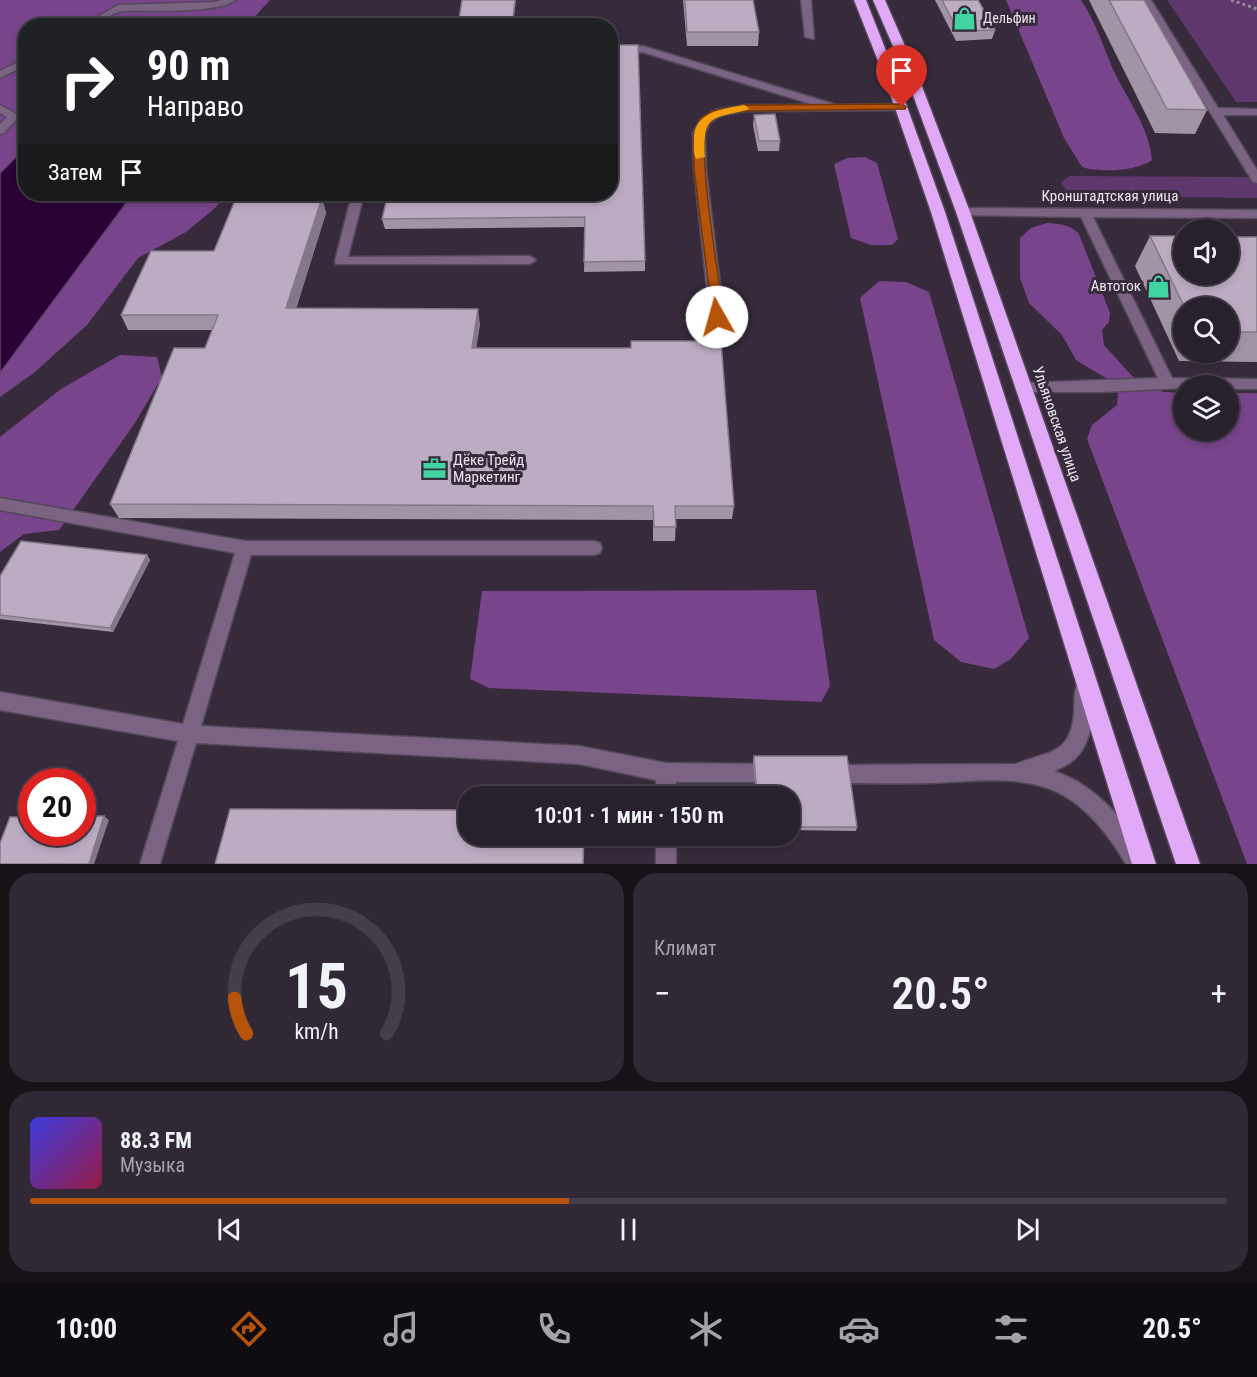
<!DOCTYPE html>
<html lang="ru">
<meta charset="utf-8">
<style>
body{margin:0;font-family:"Roboto Condensed",sans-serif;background:#302834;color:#f1f3f6;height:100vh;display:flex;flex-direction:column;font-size:22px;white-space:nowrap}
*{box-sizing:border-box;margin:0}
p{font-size:20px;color:#a5a3a9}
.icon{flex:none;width:33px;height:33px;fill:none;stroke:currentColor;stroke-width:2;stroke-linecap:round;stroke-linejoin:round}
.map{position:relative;height:864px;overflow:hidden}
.sheet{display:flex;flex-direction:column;gap:9px;padding:9px;background:#161218;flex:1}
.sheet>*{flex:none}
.guide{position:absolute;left:18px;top:18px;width:600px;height:183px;border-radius:24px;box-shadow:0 3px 9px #0003,0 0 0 2px #443e48;background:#202124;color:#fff;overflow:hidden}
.tools{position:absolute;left:1173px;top:219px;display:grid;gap:12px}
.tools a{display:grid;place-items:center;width:66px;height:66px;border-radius:50%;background:#28202c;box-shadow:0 3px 9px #0003,0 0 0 2px #443e48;font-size:30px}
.speed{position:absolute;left:18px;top:768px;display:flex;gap:12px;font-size:30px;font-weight:700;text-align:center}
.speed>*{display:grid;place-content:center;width:78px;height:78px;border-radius:50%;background:#28202c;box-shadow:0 3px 9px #0003,0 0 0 2px #443e48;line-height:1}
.speed .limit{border:9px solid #d22;background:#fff;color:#111}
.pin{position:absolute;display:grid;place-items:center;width:51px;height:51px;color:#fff;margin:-62px -26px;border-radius:50% 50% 50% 0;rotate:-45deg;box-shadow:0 0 6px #0007}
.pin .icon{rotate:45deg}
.me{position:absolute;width:66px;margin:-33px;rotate:353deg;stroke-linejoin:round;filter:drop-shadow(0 0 4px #0008)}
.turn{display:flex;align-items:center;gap:21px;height:126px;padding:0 30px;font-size:27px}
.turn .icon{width:78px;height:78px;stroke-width:2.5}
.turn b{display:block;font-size:42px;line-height:51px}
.then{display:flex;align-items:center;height:57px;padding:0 30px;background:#0003;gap:12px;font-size:22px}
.big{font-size:45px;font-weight:600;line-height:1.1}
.sheet .tile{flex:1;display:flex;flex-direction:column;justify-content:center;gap:9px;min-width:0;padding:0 21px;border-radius:24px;background:#302834}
.sheet .dial{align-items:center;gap:0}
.dial svg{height:156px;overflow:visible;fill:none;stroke:#443e48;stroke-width:7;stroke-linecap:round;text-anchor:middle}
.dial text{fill:#f1f3f6;stroke:none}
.song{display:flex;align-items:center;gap:18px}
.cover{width:72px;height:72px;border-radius:9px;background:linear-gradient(135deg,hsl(240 70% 55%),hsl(340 70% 35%))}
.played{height:6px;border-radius:3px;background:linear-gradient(90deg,#b45309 45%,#443e48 45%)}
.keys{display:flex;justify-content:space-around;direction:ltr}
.heat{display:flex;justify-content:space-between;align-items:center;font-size:33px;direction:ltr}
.sheet .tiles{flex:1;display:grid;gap:9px;grid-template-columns:1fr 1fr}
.tile:last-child{grid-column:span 2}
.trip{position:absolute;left:458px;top:786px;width:342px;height:60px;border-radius:24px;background:#28202c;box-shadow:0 3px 9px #0003,0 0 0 2px #443e48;font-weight:600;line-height:60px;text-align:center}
.menu{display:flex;height:96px;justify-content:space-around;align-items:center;background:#100d12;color:#a5a3a9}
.menu .icon{width:42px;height:42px}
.menu .selected{color:#b45309}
.menu b{font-size:27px;color:#f1f3f6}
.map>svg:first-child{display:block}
.green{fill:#5e376d}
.forest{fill:#78448b}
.water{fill:#290236;stroke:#64466e;stroke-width:1.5}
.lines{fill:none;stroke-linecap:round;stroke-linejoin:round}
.minor-casing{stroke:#534858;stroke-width:3}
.highway-casing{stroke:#534858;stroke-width:3}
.path{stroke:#948a98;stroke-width:3;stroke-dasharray:3 3;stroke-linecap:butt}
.minor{fill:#7a6383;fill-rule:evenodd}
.highway{fill:#e2a9f8;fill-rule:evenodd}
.wall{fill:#a294a7;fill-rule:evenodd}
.shaded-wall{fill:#847888}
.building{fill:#bcacc2;stroke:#847888;stroke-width:1.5}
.route{fill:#b45309;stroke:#753606;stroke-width:1.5}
.slow{fill:#f59e0b}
.labels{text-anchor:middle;stroke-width:6;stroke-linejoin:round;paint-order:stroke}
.far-poi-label{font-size:14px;fill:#ede5f0;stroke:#362a3b;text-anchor:start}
.street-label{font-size:15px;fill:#ede5f0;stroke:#362a3b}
.poi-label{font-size:15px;fill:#ede5f0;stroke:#362a3b;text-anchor:end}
</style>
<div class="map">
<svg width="1257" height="864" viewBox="0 0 1257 864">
<rect width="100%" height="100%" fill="#362a3b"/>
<g class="green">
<polygon points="1167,0 1257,0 1257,102 1236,102"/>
<polygon points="1070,176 1257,177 1257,198 1079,196 1067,192 1061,182"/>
</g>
<g class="forest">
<polygon points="0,0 270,0 247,25 26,26 25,148 0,173"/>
<path d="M1006 0H1081C1095 21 1102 43 1112 67 1126 98 1149 126 1152 160 1138 171 1099 173 1082 167L1064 138Z"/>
<polygon points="865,157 877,163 898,239 892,245 871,245 851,238 834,164 847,158"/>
<polygon points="133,194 227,194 215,208 186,232 138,258 87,325 35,372 0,397 0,373"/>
<path d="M1047 223C1060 224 1070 224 1079 234L1110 313 1109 322 1102 330 1104 345 1132 376 1163 392 1183 393 1184 430H1228L1229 393H1257V864H1247L1087 439 1092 425 1117 405 1118 393 1109 380 1076 360 1062 335 1029 303 1020 278V238L1031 228Z"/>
<polygon points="879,281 906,282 929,292 1029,638 1011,659 994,669 961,662 934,640 860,298"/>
<polygon points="120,355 157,357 162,377 135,423 59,530 24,534 0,552 0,437 61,389"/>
<polygon points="816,590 830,686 821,702 489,688 470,679 482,591"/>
</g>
<polygon class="water" points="25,148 26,194 133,194 0,373 0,173"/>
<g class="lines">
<defs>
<g id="minor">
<path d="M221 0H235C218 14 149 10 125 11 110 11 103 26 82 26L118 5 215 2Z"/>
<polygon points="801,0 811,0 814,39 805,37"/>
<polygon points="1141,0 1151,0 1218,108 1257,109 1257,115 1223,115 1257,170 1257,183 1253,182"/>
<polygon points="643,46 837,105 901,104 906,107 901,110 745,111 719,116 710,123 705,133 706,169 724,317 717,322 710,317 694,169 693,133 701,119 716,110 745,105 814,105 642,52 610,53 610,47"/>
<polygon points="26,58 26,65 0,78 0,71"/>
<polygon points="0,105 20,116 4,133 0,134 0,124 7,117 0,113"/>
<polygon points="352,194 364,194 348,257 530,256 536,260 530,264 336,264 335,261"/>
<polygon points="963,208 1257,210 1257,218 1093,217 1172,378 1257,379 1257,389 1228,389 1228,386 1184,386 1184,388 1103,392 1019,392 1017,388 1019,384 1024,383 1158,378 1081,217 959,215 959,209"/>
<polygon points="0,498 245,541 594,541 600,543 602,548 600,553 594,555 251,555 201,726 579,746 666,763 772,764 779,766 782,773 779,780 772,782 676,782 676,796 656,796 656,780 579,764 196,743 160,864 140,864 178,741 0,710 0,692 183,724 235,553 0,510"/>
<path d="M1084 680 1090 682C1099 701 1092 735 1081 752 1074 762 1064 767 1054 771 1096 785 1131 824 1148 864H1126C1109 836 1088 807 1057 792 1020 774 970 782 930 783 896 784 863 783 829 783L822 781 819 774 822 767 829 765 1016 764C1047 751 1070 756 1074 714 1075 703 1073 692 1078 682Z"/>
<rect x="656" y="836" width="20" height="28"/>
</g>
<g id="highway">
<polygon points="854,0 866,0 896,76 945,212 1156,864 1132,864 931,212 884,76"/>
<polygon points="873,0 885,0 918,76 970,212 1200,864 1176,864 956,212 906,76"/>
</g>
</defs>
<use href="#minor" class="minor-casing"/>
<use href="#highway" class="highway-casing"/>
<polyline class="path" points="1231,0 1257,9"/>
<use href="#minor" class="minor"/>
<use href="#highway" class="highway"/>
</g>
<g class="wall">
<polygon points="683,0 753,0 759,32 758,46 687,46"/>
<polygon points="935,0 978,0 995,30 992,39 956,41"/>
<polygon points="1089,0 1144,0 1207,110 1195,134 1155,133"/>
<polygon points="754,115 780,141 779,151 758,151 753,125"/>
<polygon points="610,194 645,261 645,271 584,272 585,227 385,229 382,219"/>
<polygon points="322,198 326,213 296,309 480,324 476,348 734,506 732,519 676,519 675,541 653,541 653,520 119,518 110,504 205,348 212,330 128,330 121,315 214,251"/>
<path d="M1150 236 1257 237V362L1179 361 1135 266ZM1184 308H1228V352H1184Z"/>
<polygon points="147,555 150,560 113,632 0,619 0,576"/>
<polygon points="754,756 857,827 856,831 789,830 789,796 756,796 753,760"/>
</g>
<g class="shaded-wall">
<polygon points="515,0 516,0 513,26 512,26"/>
<polygon points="322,198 326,213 291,323 286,308"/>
<polygon points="478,309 480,324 474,362 472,348"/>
<polygon points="147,555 150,560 113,632 110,628"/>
<polygon points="104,816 109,820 94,864 89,864"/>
</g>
<g class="building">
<polygon points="462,0 515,0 512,26 458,26"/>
<polygon points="685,0 753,0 759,32 687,32"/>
<polygon points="942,0 978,0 995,30 958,31"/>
<polygon points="1109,0 1144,0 1207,110 1167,109"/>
<polygon points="610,45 638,45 645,261 584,262 585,217 382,219 388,194 610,194"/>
<polygon points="775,114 780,141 759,141 754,115"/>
<polygon points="236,198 322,198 286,308 478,309 472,348 631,348 631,341 721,341 734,506 675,506 676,527 654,527 653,506 110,504 174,348 205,348 218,315 121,315 151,251 214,251"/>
<polygon points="1150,236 1184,236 1184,274 1228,274 1228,237 1257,237 1257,332 1228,332 1228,308 1185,308"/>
<polygon points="21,541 147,555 110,628 0,615 0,576"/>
<polygon points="754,756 847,756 857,827 789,827 789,796 757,796"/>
<polygon points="230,809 468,810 468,836 584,836 583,864 215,864"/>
<polygon points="82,816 104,816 89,864 0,864 0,843 10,817 32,817 32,832 82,832"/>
</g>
<path class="route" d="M902 104 906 107 905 109 745 111C732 113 715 113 707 126 696 144 720 287 724 317L722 320H713L694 169V133L701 119 712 111 745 105Z"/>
<path class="slow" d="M744 105 749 108 747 110C710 119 703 115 705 157L696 159C693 153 694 147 694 140 693 112 722 109 744 105Z"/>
<defs>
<symbol id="shop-bare" viewBox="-9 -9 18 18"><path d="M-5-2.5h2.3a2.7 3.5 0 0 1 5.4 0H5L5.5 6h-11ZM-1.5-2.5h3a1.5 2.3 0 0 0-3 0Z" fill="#3fd4a2" stroke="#362a3b" stroke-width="2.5" paint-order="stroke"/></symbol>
<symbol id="office-bare" viewBox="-9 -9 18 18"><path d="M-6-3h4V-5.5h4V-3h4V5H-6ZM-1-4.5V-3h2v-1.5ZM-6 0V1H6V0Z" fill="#3fd4a2" stroke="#362a3b" stroke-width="2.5" paint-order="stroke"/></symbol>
</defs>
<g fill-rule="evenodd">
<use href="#shop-bare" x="948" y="2" width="33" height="33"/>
<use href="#shop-bare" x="1142" y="270" width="33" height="33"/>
<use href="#office-bare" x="418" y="452" width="33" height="33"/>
</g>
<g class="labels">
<g class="far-poi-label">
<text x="983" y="23">Дельфин</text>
</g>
<g class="street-label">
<text x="1110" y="201">Кронштадтская улица</text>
<text transform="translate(1057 424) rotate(71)" y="5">Ульяновская улица</text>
</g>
<g class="poi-label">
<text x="1141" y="291">Автоток</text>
<text x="453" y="465" text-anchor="start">Дёке Трейд<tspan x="453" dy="17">Маркетинг</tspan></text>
</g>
</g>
</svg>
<div class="tools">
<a><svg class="icon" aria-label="sound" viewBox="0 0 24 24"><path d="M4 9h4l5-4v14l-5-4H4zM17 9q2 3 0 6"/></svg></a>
<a><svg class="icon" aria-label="search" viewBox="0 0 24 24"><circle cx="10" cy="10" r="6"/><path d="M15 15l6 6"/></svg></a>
<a><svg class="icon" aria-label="layers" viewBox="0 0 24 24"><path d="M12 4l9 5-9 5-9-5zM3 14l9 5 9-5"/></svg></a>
</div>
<div class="speed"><div class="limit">20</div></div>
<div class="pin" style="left:902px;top:107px;background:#d93025"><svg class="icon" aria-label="arrive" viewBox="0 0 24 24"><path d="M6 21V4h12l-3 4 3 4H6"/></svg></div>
<svg class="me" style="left:717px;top:317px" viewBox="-20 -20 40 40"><circle r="19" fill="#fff"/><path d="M0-13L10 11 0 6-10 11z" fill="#b45309"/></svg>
<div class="trip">10:01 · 1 мин · 150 m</div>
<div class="guide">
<div class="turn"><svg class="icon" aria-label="right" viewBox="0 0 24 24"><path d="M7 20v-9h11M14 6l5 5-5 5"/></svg><div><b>90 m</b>Направо</div></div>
<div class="then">Затем<svg class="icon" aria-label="arrive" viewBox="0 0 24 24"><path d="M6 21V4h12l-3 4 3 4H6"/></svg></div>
</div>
</div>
<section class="sheet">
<div class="tiles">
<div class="tile dial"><svg viewBox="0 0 100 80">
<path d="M14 69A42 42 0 1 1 86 69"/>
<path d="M14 69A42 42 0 0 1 8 51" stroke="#b45309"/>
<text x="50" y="56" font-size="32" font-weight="700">15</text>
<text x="50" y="72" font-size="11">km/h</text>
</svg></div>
<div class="tile"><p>Климат</p>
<div class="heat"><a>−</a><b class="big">20.5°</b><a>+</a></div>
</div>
<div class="tile">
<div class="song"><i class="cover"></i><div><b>88.3 FM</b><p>Музыка</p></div></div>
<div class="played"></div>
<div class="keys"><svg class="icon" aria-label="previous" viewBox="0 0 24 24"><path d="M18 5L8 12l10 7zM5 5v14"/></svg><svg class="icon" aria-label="pause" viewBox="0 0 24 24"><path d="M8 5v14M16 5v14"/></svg><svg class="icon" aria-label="next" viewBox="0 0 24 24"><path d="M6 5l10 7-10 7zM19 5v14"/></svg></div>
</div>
</div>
</section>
<nav class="menu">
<b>10:00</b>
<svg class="icon selected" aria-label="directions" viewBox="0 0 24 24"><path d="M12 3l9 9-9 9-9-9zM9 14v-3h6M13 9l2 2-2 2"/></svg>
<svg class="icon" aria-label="music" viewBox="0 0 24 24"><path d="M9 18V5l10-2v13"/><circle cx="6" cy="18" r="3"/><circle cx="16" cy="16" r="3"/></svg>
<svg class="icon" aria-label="phone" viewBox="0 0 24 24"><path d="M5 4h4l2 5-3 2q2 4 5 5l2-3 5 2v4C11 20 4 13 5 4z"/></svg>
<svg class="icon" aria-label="climate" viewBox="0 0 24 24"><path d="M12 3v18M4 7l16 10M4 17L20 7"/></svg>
<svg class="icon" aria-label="car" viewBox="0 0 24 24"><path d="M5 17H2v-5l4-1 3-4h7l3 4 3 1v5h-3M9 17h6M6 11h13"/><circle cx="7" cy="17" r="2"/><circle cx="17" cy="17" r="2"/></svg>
<svg class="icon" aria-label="filters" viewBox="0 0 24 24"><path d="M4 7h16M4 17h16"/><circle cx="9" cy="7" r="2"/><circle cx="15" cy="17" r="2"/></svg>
<b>20.5°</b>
</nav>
